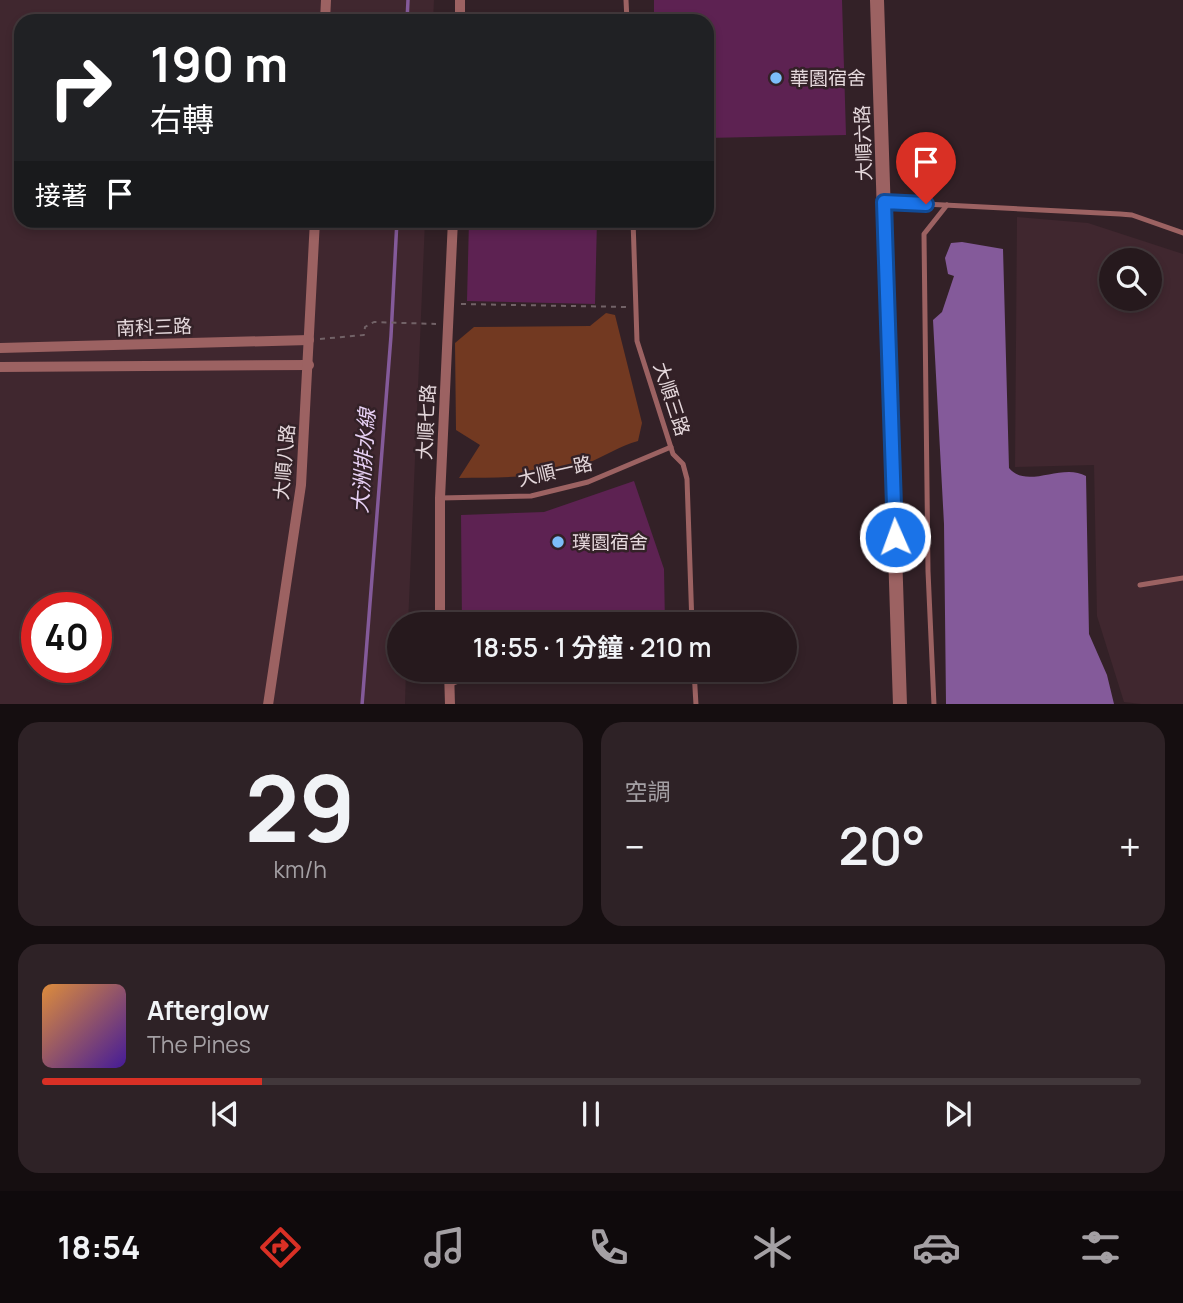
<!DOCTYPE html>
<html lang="zh-TW">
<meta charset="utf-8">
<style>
body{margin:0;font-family:Manrope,"Noto Sans TC",sans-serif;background:#2e2226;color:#f1f3f6;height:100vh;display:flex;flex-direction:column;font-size:26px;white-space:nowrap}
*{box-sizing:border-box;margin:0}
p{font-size:23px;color:#a4a0a4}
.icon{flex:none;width:38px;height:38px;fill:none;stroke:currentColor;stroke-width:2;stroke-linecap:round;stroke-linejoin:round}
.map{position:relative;height:704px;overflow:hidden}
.side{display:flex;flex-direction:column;gap:18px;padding:18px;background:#150e10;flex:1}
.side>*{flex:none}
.guide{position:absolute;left:14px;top:14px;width:700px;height:214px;border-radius:21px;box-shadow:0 4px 10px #0003,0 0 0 2px #42383b;background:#202124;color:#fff;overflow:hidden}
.controls{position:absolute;left:1099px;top:248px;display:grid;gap:14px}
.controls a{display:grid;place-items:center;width:63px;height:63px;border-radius:50%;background:#26191d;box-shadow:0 4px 10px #0003,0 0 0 2px #42383b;font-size:35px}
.speed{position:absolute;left:21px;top:592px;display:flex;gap:14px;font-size:35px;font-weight:700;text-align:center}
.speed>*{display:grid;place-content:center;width:91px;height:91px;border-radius:50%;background:#26191d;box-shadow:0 4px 10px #0003,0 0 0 2px #42383b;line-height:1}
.speed .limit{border:10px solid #d22;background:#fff;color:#111}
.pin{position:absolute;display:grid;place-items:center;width:60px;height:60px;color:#fff;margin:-72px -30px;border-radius:50% 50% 50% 0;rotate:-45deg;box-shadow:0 0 7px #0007}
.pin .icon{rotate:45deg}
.me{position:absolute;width:77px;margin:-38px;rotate:358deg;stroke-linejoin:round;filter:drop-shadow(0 0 5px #0008)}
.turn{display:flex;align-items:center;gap:24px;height:147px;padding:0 21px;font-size:32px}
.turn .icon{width:91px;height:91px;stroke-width:2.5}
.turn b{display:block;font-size:49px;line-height:60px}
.then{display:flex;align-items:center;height:66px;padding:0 21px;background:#0003;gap:14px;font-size:26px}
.big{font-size:52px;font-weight:600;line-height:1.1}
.side .card{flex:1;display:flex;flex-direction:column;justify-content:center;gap:10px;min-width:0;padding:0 24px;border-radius:21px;background:#2e2226}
.side .dial{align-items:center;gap:0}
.dial b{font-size:91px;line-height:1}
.song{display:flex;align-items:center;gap:21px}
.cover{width:84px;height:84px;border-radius:10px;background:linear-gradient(135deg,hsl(30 70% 55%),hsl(260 70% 35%))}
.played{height:7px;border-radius:4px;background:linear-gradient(90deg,#d93025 20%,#42383b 20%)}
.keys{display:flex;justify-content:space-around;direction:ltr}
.heat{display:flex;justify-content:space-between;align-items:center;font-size:38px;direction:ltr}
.side .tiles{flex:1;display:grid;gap:18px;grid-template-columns:1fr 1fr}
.card:last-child{grid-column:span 2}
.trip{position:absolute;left:387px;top:612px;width:410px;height:70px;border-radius:35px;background:#26191d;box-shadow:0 4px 10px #0003,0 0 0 2px #42383b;font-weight:600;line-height:70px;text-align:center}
.menu{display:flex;height:112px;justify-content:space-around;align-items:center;background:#0f0a0c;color:#a4a0a4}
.menu .icon{width:49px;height:49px}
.menu .active{color:#d93025}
.menu b{font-size:32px;color:#f1f3f6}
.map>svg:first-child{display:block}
.built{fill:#40272f;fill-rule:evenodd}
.green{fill:#723921}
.water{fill:#845a9a}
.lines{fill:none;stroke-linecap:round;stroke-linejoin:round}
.stream{stroke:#845a9a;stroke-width:3.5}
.building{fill:#5d2252}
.path{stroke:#726267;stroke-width:2;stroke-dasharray:5 5;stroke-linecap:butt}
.service{stroke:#9c6262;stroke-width:5}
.minor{stroke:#9c6262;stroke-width:10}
.tertiary{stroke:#9c6262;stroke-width:14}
.route-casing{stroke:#114b97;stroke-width:18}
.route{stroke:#1a73e8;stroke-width:12}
.poi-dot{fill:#7cbef9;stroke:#332127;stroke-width:2.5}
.labels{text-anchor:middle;stroke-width:5;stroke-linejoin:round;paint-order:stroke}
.poi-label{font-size:19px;fill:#e5d8dc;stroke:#332127;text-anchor:start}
.street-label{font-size:19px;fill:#e5d8dc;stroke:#332127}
.water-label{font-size:21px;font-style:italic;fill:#e8d1f5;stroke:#332127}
</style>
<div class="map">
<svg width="1183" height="705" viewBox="0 0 1183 705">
<rect width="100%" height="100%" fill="#332127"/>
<g class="built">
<path d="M0 0H434L433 21H21V220L425 221 408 625H399V670H406L405 704H0ZM37 607H96V667H37Z"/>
<path d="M1017 217 1088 223 1183 254V704H1141L1124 702 1097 616 1094 465 1015 467ZM1111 261H1150V299H1111Z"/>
</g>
<path class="green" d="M606 313 615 315 642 423 638 441C620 446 605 456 588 463 547 479 503 477 459 478L480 445 456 430 455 343 474 327 590 326Z"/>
<path class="water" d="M962 242 1003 249 1009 468C1027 490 1062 462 1086 476L1089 634 1107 675 1114 704H946L944 524 933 320 942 312 954 276 948 274 945 258 951 243Z"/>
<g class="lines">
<g class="stream">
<polyline points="407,21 408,0"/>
<polyline points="362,705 391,336 397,220"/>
</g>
</g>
<g class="building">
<polygon points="654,0 842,0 846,135 707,138 707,21 654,21"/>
<polygon points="469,220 597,220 595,304 467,301"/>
<polygon points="634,481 664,569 665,625 462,625 461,515 544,512"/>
</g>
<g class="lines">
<g class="path">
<polyline points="461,304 627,307"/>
<polyline points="320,339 364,335 365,327 374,322 436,324"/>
</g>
<g class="service">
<polyline points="626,0 627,21"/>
<polyline points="885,202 1120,214 1132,215 1183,233"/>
<polyline points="633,220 637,341 673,454 683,464 687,479 692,625"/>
<polyline points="440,498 531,496 588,482 671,447"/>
<polyline points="1140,585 1183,578"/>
<polyline points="694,670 696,705"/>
<polyline points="451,684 486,670"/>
<polyline points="934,705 928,571 924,234 947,205"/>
</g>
<g class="minor">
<polyline points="460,0 460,21"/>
<polyline points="325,21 326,0"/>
<polyline points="0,348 309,340"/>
<polyline points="0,367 309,365"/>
<polyline points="442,625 440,610 440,498 453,220"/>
<polyline points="449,670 450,705"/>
<polyline points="268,705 301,485 315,220"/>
</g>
<polyline class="tertiary" points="877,0 900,705"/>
</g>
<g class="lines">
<defs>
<polyline id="route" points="895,537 884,202 926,204"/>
</defs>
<use href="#route" class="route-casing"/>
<use href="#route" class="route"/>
</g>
<g class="poi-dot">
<circle cx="776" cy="78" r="7"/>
<circle cx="558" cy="542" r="7"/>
</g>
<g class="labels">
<g class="poi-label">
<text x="790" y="85">華園宿舍</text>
<text x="572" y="549">璞園宿舍</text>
</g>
<g class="street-label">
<text transform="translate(863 143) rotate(-92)" y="7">大順六路</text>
<text transform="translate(154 327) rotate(-2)" y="7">南科三路</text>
<text transform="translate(672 399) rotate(72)" y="7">大順三路</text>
<text transform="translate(426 422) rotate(-87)" y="7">大順七路</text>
<text transform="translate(284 462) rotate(-85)" y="7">大順八路</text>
<text transform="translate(555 471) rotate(-13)" y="7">大順一路</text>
</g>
<g class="water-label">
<text transform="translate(364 461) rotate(-86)" y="7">大洲排水線</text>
</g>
</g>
</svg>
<div class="controls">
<a><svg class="icon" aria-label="search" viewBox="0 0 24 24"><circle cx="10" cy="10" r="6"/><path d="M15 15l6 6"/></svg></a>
</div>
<div class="speed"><div class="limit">40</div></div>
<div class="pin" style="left:926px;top:204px;background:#d93025"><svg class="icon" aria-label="arrive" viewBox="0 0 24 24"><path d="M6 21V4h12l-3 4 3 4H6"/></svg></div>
<svg class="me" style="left:895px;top:537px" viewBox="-20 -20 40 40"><circle r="17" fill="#1a73e8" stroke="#fff" stroke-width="3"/><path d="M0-11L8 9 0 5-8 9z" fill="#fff"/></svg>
<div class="trip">18:55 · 1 分鐘 · 210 m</div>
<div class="guide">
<div class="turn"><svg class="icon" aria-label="right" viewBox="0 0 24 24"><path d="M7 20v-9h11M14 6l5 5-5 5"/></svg><div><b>190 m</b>右轉</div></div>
<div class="then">接著<svg class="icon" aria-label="arrive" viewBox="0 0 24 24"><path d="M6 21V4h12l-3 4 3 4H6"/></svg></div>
</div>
</div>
<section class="side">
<div class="tiles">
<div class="card dial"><b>29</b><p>km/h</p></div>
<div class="card"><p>空調</p>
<div class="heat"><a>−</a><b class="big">20°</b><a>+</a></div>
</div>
<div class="card">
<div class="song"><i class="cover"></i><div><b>Afterglow</b><p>The Pines</p></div></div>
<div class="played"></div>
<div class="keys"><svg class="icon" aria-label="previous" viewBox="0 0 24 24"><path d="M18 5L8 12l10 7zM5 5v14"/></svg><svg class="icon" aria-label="pause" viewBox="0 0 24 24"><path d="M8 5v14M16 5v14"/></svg><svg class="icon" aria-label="next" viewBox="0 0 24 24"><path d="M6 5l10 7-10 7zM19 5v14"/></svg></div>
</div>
</div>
</section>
<nav class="menu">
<b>18:54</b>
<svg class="icon active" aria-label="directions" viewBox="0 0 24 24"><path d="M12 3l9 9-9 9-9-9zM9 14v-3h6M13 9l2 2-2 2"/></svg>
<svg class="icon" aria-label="music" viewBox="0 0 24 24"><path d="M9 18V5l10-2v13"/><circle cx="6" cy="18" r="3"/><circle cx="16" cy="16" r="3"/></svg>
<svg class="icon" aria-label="phone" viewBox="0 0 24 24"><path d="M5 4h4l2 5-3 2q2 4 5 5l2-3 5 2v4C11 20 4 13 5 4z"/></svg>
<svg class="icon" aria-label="climate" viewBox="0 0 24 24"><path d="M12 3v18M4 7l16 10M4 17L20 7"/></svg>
<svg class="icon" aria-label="car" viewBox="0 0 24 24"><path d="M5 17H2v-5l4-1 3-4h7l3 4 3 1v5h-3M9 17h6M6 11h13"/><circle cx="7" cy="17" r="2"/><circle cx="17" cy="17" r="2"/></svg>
<svg class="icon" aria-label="filters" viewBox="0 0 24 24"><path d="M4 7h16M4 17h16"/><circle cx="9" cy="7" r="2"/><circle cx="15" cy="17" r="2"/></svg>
</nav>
